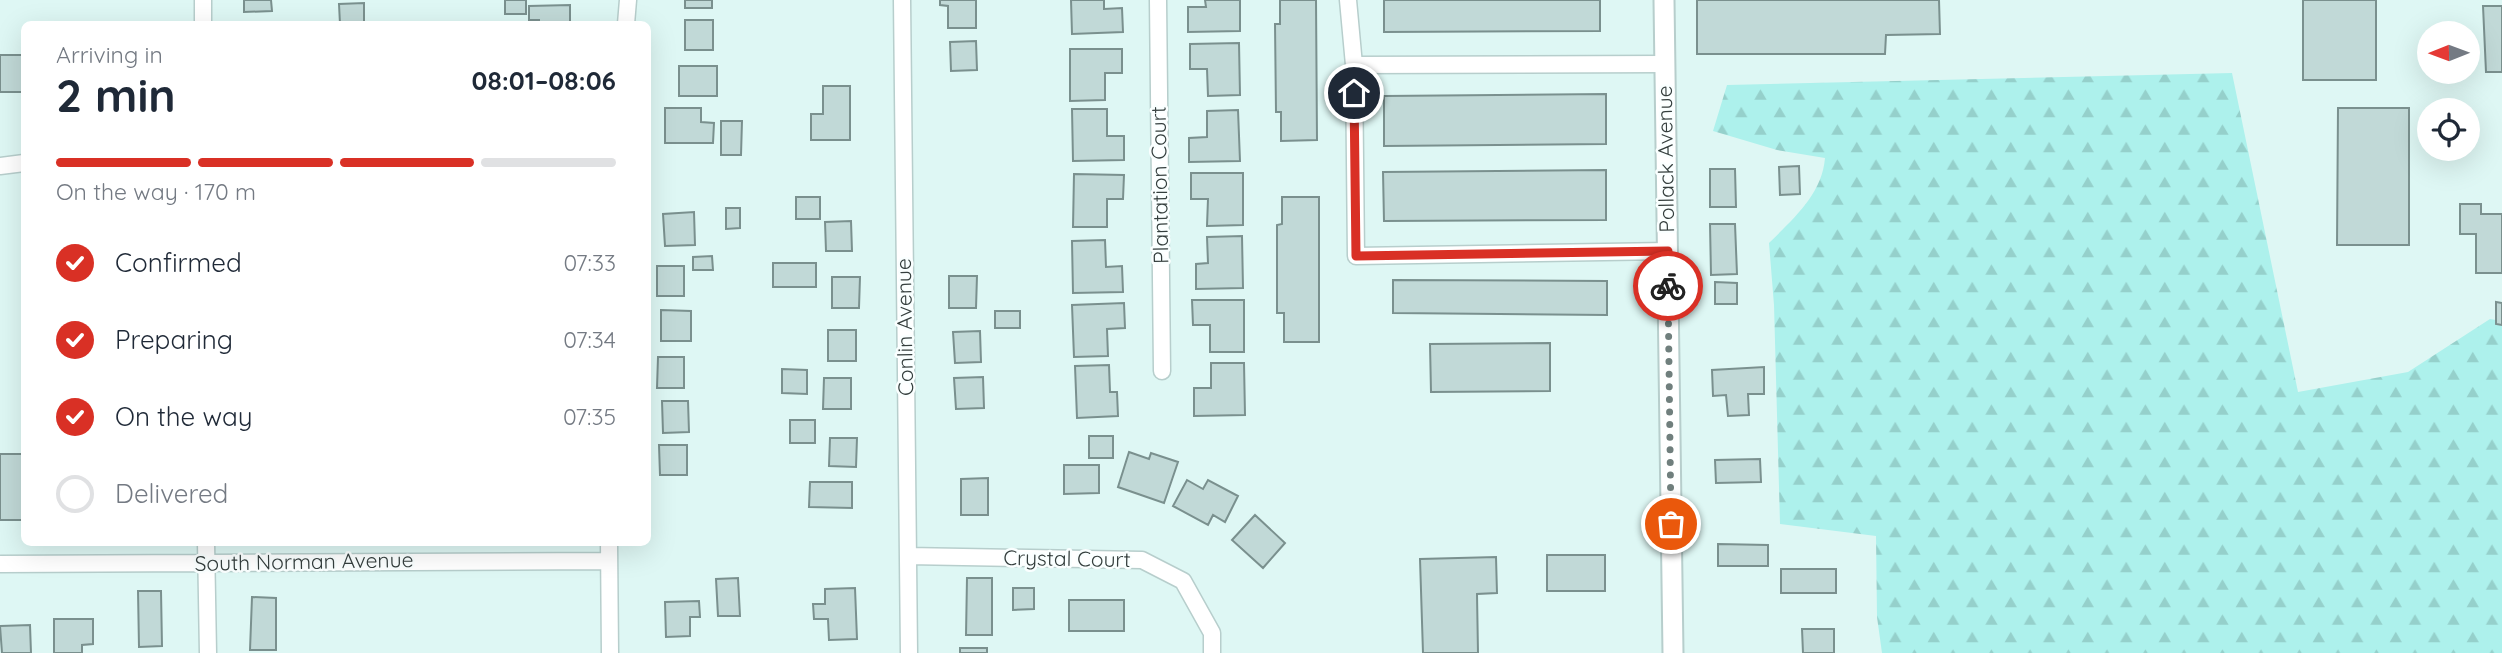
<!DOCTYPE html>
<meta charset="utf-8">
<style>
body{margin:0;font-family:Quicksand,sans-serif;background:#f2f2f3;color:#1f2937;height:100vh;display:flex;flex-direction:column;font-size:26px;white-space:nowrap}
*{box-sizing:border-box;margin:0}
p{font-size:23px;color:#747a83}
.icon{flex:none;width:38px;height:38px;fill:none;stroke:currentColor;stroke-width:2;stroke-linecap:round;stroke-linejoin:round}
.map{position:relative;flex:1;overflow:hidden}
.drawer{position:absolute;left:21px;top:21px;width:630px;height:525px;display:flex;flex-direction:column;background:#fff;border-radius:10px;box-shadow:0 7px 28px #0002}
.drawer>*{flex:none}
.needle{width:46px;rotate:269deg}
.controls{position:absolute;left:2417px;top:21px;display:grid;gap:14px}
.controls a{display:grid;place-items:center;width:63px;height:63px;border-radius:50%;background:#fff;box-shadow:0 7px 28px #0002;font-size:35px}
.pin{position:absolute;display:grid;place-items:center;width:60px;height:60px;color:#fff;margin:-30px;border:4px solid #fff;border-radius:50%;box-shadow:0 2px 7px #0007}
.courier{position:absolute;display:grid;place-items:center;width:70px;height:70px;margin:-35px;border:5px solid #d93025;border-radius:50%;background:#fff;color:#222;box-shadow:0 2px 9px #0007}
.summary em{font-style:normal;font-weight:800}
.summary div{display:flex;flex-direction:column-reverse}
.summary{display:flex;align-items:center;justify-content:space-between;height:119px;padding:0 35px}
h1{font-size:46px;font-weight:800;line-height:52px}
.bar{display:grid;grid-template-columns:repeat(4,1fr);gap:10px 7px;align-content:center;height:84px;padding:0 35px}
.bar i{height:9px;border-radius:5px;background:#e0e1e3}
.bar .on{background:#d93025}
.bar p{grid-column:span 4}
ol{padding:0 35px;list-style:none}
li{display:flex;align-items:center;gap:21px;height:77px}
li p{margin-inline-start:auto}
li .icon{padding:7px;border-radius:50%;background:#d93025;color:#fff;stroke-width:4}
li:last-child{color:#747a83}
li i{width:38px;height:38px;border:4px solid #e0e1e3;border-radius:50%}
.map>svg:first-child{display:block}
.forest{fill:url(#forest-firs)}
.building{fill:#c1d9d7;stroke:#7a908e;stroke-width:2}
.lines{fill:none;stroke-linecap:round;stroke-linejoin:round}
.minor-casing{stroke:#b7cecc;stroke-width:19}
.tertiary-casing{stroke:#b7cecc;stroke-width:23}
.minor{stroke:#fff;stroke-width:16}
.tertiary{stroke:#fff;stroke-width:19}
.done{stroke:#707f7d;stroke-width:7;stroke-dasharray:0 12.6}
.route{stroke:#d93025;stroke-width:9}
.labels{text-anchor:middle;stroke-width:5;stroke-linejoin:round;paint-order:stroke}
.street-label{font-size:21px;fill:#343e3d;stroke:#faffff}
</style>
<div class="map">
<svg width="2502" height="653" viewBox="0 0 2502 653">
<defs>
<pattern id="forest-firs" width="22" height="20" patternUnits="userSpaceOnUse" patternTransform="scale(1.75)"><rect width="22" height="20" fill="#adf1ec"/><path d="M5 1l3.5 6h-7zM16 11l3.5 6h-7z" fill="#95d0cb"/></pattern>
</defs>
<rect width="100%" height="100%" fill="#def7f4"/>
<path class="forest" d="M2232,73L2298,392L2408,372L2490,319L2502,321V653H1882L1877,617L1876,536L1780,524L1774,305L1769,243C1794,218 1822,194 1825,158L1777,150L1713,131L1727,85Z"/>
<path class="building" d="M244,0H271L272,11L244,12Z
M505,0H526V14H505Z
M685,0H712V8H685Z
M940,0H976V28H948V6L940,5Z
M1071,0H1104V9L1122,8L1123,32L1072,34Z
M1205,0H1240V31L1188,32V7H1206Z
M1280,0H1316L1317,140L1281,141V112H1276L1275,24H1280Z
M1384,0H1600V31L1384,32Z
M1697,0H1939L1940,34L1886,35L1885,54H1697Z
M2303,0H2376V80H2303Z
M364,3V24H340L339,4Z
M570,5V24H539V20H529V6Z
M2483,6H2502V72H2486Z
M685,20H713V50H685Z
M976,41L977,70L951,71L950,42Z
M1239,43L1240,95L1208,96L1207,69H1190V44Z
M1070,49H1122V73H1105V100L1070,101Z
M0,55H24V92H0Z
M679,66H717V96H679Z
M823,86H850V140H811V114H823Z
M1606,94V144L1384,146V96Z
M665,108H701V122L714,123L713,143H665Z
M2338,108H2409V245H2337Z
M1072,109H1107V136H1124V160L1073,161Z
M1238,110L1240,161L1189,162V138L1207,137V111Z
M721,121H742L741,155H721Z
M1799,166L1800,194L1780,195L1779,167Z
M1710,169H1735L1736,207H1710Z
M1606,170V220L1384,221L1383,172Z
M1191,173H1243V225L1207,226L1208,199H1191Z
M1074,174L1124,175L1123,199H1107V227H1073Z
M796,197H820V219H796Z
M1282,197H1319V342H1284V313H1277V225L1282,224Z
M2460,204H2481V214H2502V273H2476V234H2460Z
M726,208H740V228L726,229Z
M694,212L695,245L665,246L663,214Z
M851,221L852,251H826L825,222Z
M1710,224H1735L1737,274L1711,275Z
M1242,236L1243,288L1196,289V264L1208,263L1207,237Z
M1105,240L1106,267L1122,266L1123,292L1073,293L1072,241Z
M712,256L713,270H693V257Z
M773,263H816V287H773Z
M657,266H684V296H657Z
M949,276H977L976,308H949Z
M832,277H860L859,308H832Z
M1393,280L1607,281V315L1393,313Z
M1715,282L1737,283V304H1715Z
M1192,300H1244V352H1210V325H1193Z
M2496,302L2502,303V325L2496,324Z
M1124,303L1125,328L1107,329L1108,356L1074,357L1072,305Z
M661,310L691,311V341H661Z
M995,311H1020V328H995Z
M828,330H856V361H828Z
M980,331L981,362L955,363L953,332Z
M1550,343V391L1431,392L1430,344Z
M658,357H684V388H657Z
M1211,363H1244L1245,415L1194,416V388H1211Z
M1109,365L1110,392H1117L1118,416L1077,418L1075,366Z
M1764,367V394H1748L1749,415L1728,416L1726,395L1713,396L1712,370Z
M782,369L807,370V394L782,393Z
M983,377L984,408L956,409L954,378Z
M824,378H851V409H823Z
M662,401H688L689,432L663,433Z
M790,420H815V443H790Z
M1089,436H1113V458H1089Z
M830,438H857L856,467L829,466Z
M659,445H687V475H660Z
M1129,452L1149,459L1151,453L1178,462L1164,503L1118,487Z
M0,454H24V520H0Z
M1760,459L1761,482L1716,483L1715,460Z
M1064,465H1099V493L1064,494Z
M988,478V515H961V479Z
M1187,480L1203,489L1208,480L1238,496L1225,522L1213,515L1208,525L1173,506Z
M810,482H852V508L809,507Z
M1255,515L1285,543L1263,568L1232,540Z
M1718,544L1768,545V566H1718Z
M1547,555H1605V591H1547Z
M1496,557L1497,593L1477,594L1478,653H1423L1420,559Z
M1781,569H1836V593H1781Z
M738,578L740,616H718L716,579Z
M967,578H992V635H966Z
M855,588L857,639L829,640L828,619H814L813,604H825V589Z
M1013,588H1034V609L1013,610Z
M138,591H161L162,646L139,647Z
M252,597L276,598V650H250Z
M1069,600H1124V631H1069Z
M699,601L700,617H690V636L666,637L665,602Z
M54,619H93V644L82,645V653H54Z
M30,625L31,653H2L0,626Z
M1802,629H1834V653H1803Z
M960,648H987V653H960Z"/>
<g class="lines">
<g class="minor-casing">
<path id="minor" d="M203,0V24
M902,0L909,653
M1158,0L1162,371
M1348,0L1354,65L1356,256L1668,251
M626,24L628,0
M1354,65L1665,64
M0,166L24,163
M206,542L208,653
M609,542L610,653
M908,556L1142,560L1183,581L1212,633V653
M0,564L609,561"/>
</g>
<g class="tertiary-casing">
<path id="tertiary" d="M1664,0L1673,653"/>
</g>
<use href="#minor" class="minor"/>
<use href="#tertiary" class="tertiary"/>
</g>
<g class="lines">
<path class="done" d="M1668,286L1671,524"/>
<path class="route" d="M1354,93L1356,256L1668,251V286"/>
</g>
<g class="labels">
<g class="street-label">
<text transform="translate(1666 159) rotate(-91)" y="7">Pollack Avenue</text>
<text transform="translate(1160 185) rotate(-91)" y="7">Plantation Court</text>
<text transform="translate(905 327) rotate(-91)" y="7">Conlin Avenue</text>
<text transform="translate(1067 559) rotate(1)" y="7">Crystal Court</text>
<text transform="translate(304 562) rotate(-1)" y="7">South Norman Avenue</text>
</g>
</g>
</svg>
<div class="controls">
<a><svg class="needle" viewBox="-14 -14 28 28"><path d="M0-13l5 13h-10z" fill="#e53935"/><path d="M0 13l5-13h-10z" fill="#747a83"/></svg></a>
<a><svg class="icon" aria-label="locate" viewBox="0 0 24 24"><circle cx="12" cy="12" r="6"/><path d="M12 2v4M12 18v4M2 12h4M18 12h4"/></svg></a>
</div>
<div class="pin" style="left:1671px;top:524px;background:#ea580c"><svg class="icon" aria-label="bag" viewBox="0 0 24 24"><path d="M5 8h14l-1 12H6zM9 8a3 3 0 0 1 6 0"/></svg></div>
<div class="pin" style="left:1354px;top:93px;background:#1f2937"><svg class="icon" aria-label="home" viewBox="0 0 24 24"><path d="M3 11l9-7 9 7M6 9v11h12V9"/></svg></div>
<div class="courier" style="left:1668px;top:286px"><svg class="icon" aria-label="bike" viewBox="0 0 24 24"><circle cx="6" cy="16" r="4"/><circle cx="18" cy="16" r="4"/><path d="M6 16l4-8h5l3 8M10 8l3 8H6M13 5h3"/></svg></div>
<section class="drawer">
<div class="summary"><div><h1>2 min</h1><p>Arriving in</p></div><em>08:01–08:06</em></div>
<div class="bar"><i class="on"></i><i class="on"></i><i class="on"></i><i></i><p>On the way · 170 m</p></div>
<ol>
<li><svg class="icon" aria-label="check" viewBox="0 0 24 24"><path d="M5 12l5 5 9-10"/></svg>Confirmed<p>07:33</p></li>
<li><svg class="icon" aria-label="check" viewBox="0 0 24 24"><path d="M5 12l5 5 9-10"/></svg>Preparing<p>07:34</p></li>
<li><svg class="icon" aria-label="check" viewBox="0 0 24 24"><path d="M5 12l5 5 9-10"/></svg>On the way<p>07:35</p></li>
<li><i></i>Delivered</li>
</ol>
</section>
</div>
